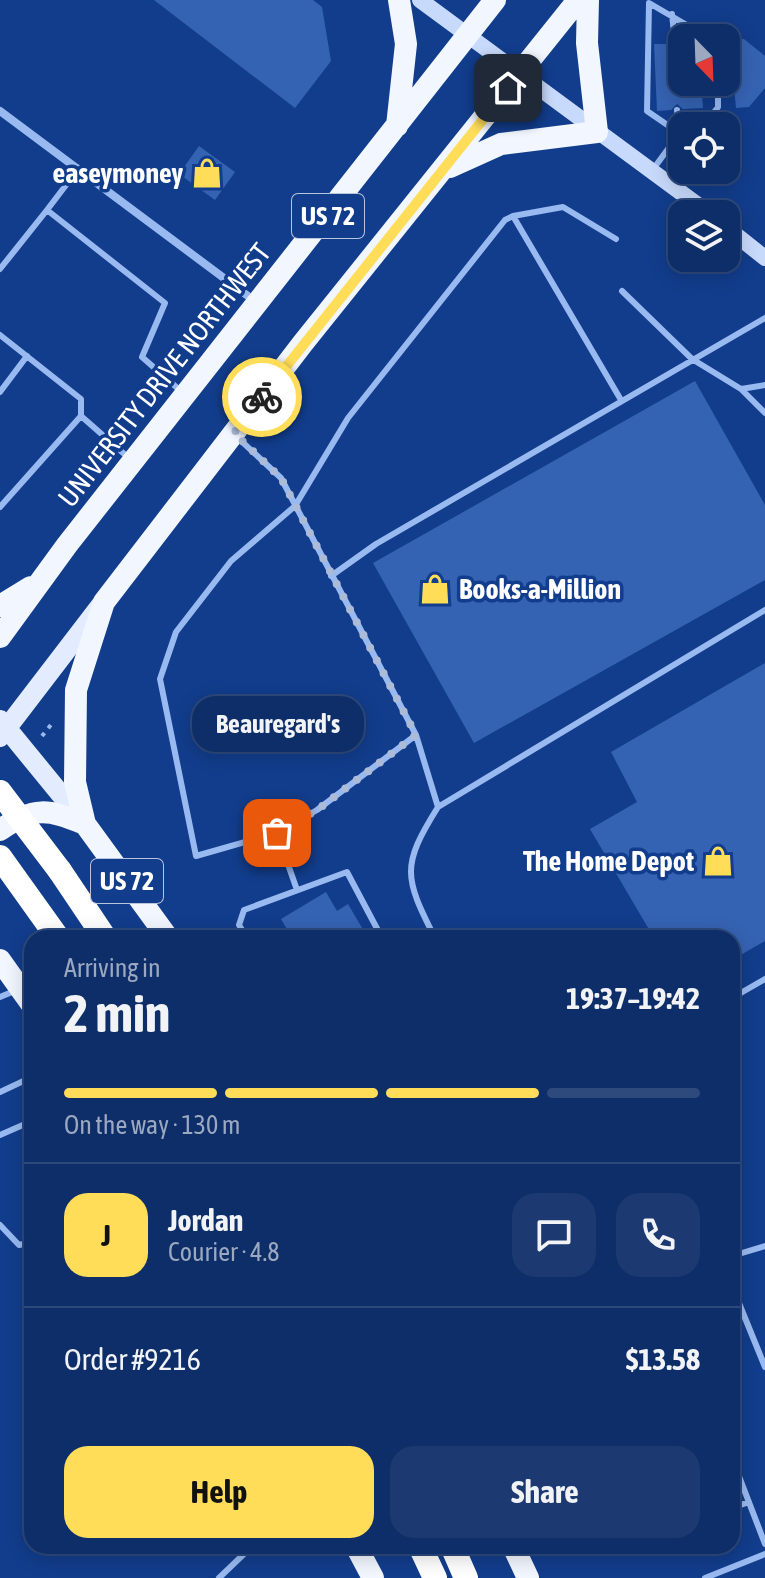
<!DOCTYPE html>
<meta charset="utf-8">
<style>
body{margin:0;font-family:"Asap Condensed",sans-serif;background:#1c3a71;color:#f1f3f6;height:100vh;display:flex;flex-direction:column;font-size:30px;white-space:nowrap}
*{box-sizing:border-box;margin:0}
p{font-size:26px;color:#9ba8c0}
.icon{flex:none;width:44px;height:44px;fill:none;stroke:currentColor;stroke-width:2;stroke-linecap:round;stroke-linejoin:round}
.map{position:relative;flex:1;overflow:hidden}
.details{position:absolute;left:24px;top:930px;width:716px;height:624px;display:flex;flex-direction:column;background:#0e2e69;border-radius:24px;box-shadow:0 4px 20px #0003,0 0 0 2px #2e4a7d}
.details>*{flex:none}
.needle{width:52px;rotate:157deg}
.buttons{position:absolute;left:668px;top:24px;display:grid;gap:16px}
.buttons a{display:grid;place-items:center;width:72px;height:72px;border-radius:16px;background:#0e2e69;box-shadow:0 4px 20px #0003,0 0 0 2px #2e4a7d;font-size:40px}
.pin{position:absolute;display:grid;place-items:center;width:68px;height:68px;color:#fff;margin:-34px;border-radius:16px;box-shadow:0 4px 12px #0006}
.courier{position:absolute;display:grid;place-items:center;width:80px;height:80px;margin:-40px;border:6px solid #ffdd59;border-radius:50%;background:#fff;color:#222;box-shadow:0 2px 10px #0007}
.bubble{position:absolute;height:56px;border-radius:24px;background:#0e2e69;box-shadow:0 4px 20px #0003,0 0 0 2px #2e4a7d;font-size:26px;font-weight:700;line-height:56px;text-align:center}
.overview em{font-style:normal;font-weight:700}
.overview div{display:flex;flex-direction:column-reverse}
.overview{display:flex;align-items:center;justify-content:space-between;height:136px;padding:0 40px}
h1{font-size:52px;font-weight:700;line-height:60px}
.bar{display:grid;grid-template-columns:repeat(4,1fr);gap:12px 8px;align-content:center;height:96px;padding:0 40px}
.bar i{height:10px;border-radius:6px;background:#2e4a7d}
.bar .selected{background:#ffdd59}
.bar p{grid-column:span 4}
.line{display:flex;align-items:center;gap:20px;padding:0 40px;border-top:2px solid #2e4a7d}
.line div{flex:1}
.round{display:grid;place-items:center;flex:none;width:84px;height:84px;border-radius:24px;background:#1c3a71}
.primary-button{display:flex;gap:16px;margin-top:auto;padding:16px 40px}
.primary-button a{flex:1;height:92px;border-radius:24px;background:#ffdd59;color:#111;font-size:32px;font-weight:700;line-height:92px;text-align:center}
.primary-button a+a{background:#1c3a71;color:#f1f3f6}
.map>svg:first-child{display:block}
.building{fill:#3563b3}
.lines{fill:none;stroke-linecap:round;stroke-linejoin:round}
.path{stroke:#99baf1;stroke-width:4;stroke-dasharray:4 6;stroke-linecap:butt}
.service{stroke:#99baf1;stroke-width:6}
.minor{stroke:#99baf1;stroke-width:8}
.secondary{stroke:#c8dafc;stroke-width:16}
.primary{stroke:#e3ecff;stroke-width:20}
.trunk{stroke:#f1f6ff;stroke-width:22}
.motorway{stroke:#fff;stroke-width:24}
.motorway-bridge{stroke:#fff;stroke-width:24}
.done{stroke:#acbbd7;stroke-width:8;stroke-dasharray:0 14.4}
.route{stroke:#ffdd59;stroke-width:10}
.labels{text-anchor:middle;stroke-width:7;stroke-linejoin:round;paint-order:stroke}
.shield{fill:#123d8c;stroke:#b8c5dc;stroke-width:2}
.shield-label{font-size:26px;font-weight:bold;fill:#fff}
.poi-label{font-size:28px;font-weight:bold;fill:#fff;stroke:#123d8c;text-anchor:end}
.street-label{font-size:28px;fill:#fff;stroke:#123d8c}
</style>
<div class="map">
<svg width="765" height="1578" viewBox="0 0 765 1578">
<rect width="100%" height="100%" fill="#123d8c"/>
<path class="building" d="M154,0H313L322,7L331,61L295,108Z
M744,39L765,56V88L749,107L736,108L734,87H726V60L732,59L731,40Z
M682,43V82H701L703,108L683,109L677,104L671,110L657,111L654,44H669L675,49Z
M199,146L235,172L215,200L179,174Z
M695,381L765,505V580L474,743L373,563Z
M765,663V941L732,960V938H696L690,929L675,938H654L590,829L637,802L611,752Z
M326,892L337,911L348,904L368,938H292L281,919Z"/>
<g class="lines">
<path class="path" d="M42,736L54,721"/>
<path class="service" d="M672,14L675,43
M704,126L718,107V88
M682,135L647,111L649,3L709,38
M654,168L679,134L677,110
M47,210L79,168
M513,216L563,207L616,239
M0,269L47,210L165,303L142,357L183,393
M622,291L692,359L741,389L765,385
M0,335L81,399V416L130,459
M741,389L765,413
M0,392L27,356
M238,438L281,478L416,735L438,807
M0,507L81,416
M331,576L376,544L765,318
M416,735L317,810L277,833L196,856L160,679L176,632L231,561L295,506L348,418L505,220L513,216L621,400
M277,833L297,890
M247,938L239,925L244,910L347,872L382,938
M435,938C404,877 401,866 438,807L765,610
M0,997L17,990
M732,998L765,979
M0,1092L32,1077
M0,1135L32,1121
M0,1225L19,1245L32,1242
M732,1256L765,1246
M732,1286L765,1367
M732,1458L765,1544
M732,1508L749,1502
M595,1546L600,1551L625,1546
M219,1578L246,1552L258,1546
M705,1578L765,1554"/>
<path class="minor" d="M0,111L256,302"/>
<path class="secondary" d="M420,0L710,214
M726,227L765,258"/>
<path class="primary" d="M0,720L85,824
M0,737L101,605"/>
<path class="trunk" d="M397,126L406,44L399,0
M450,167L501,144L597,132L587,43L588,0
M0,606L31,587
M0,637L67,545L495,0
M0,830C35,806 47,809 85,824
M168,938L85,824L75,782L76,690L104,602L303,343L578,0
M0,960L32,1005
M356,1546L373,1578
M513,1546L528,1578"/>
<path class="motorway" d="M0,857L58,938
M60,871L105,938
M420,1546L435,1578
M452,1546L466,1578"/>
<path class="motorway-bridge" d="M0,792L60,871"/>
</g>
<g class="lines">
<path class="done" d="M262,397L234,433L281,478L416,735L317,810L277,833"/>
<path class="route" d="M262,397L508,88"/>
</g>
<defs>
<g id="shop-bare" transform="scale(2.4)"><path d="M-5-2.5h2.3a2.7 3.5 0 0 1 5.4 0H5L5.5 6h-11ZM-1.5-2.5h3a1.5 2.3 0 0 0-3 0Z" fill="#ffdd59" stroke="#123d8c" stroke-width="2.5" paint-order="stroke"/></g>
</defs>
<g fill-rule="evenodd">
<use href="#shop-bare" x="207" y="173"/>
<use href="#shop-bare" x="435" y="589"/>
<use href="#shop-bare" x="718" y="861"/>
</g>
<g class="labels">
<g class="shield">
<rect x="292" y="194" width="72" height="44" rx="6"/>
<rect x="91" y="859" width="72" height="44" rx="6"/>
</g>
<g class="shield-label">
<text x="328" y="225">US 72</text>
<text x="127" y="890">US 72</text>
</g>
<g class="poi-label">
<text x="183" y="183">easeymoney</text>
<text x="459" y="599" text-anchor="start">Books-a-Million</text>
<text x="694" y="871">The Home Depot</text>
</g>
<g class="street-label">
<text transform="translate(164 375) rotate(-52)" y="10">UNIVERSITY DRIVE NORTHWEST</text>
</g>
</g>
</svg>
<div class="buttons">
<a><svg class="needle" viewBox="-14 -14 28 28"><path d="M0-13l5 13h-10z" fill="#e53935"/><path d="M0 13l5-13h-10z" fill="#9ba8c0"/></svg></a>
<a><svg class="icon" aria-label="locate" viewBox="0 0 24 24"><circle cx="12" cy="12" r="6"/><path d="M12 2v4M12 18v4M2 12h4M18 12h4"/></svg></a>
<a><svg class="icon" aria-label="layers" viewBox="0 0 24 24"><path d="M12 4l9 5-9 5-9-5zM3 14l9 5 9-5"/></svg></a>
</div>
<div class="pin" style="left:277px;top:833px;background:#ea580c"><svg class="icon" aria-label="bag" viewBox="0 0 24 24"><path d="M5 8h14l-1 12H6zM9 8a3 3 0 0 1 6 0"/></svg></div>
<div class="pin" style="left:508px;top:88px;background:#1f2937"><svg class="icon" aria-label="home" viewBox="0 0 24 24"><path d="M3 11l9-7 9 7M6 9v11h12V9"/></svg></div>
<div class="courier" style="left:262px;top:397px"><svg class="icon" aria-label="bike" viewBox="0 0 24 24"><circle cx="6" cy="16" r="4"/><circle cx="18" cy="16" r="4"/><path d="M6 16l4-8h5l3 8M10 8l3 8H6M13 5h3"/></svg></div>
<div class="bubble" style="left:192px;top:696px;width:172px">Beauregard's</div>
<section class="details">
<div class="overview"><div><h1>2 min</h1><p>Arriving in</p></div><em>19:37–19:42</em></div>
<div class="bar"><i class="selected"></i><i class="selected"></i><i class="selected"></i><i></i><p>On the way · 130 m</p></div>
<div class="line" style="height:144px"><b class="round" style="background:#ffdd59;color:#111">J</b><div><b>Jordan</b><p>Courier · 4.8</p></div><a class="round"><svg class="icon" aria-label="chat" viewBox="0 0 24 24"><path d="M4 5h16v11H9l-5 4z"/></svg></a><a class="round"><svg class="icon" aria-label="phone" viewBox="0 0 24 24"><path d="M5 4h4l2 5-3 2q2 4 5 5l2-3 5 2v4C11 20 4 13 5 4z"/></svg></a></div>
<div class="line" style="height:104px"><div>Order #9216</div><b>$13.58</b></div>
<div class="primary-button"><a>Help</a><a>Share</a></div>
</section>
</div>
